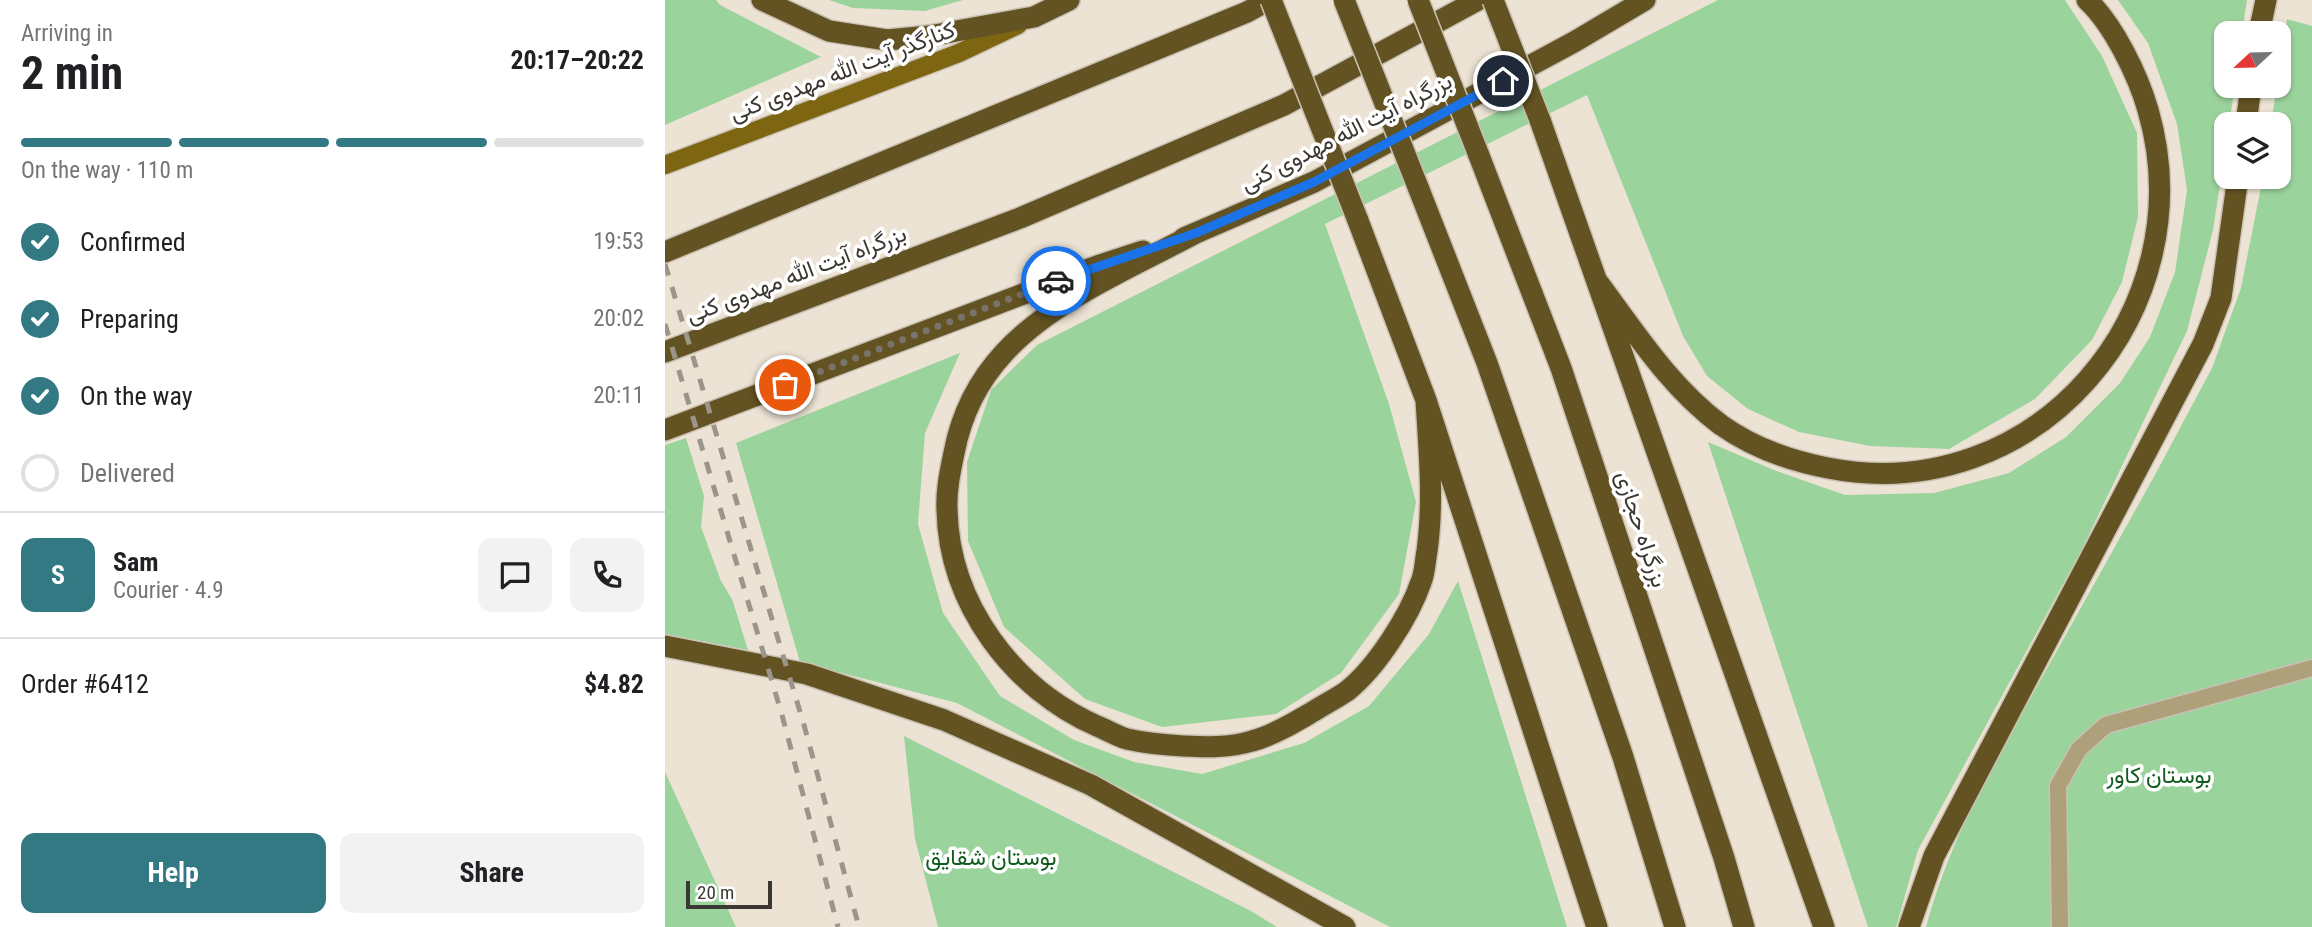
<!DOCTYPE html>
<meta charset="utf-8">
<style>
body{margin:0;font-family:"Roboto Condensed",Vazirmatn,sans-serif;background:#f2f2f2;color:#202124;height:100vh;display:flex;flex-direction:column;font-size:26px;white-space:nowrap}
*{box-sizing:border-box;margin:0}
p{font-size:23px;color:#757577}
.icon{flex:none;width:38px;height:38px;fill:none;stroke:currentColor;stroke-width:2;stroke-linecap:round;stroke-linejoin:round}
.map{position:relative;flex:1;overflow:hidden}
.drawer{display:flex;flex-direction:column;background:#fff;width:665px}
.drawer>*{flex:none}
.needle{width:46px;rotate:248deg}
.buttons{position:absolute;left:1549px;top:21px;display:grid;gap:14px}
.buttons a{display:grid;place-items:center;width:77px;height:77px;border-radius:14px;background:#fff;box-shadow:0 2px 5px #0004;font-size:35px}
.scale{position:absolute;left:21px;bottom:18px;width:86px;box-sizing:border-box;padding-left:7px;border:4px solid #3b3732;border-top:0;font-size:19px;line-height:24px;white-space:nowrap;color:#3b3732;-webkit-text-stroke:5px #fff;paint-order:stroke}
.pin{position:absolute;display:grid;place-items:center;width:60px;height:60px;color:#fff;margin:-30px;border:4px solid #fff;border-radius:50%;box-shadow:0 2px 7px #0007}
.courier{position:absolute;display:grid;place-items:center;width:70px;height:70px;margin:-35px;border:5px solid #1a73e8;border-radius:50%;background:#fff;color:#222;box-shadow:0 2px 9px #0007}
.head em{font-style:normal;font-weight:700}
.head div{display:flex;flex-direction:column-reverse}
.head{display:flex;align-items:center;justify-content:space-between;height:119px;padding:0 21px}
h1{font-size:46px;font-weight:700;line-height:52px}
.bar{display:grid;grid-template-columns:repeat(4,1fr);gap:10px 7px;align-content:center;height:84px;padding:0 21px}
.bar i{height:9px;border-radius:5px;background:#e0e0e0}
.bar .on{background:#327983}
.bar p{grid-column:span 4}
.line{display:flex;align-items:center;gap:18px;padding:0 21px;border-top:2px solid #e0e0e0}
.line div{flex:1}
.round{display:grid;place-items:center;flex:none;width:74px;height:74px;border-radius:14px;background:#f2f2f2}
ol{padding:0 21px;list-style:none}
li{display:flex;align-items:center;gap:21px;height:77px}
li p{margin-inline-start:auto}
li .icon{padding:7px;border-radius:50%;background:#327983;color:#fff;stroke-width:4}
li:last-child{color:#757577}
li i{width:38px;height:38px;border:4px solid #e0e0e0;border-radius:50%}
.primary-button{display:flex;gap:14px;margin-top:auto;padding:14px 21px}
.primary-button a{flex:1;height:80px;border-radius:14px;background:#327983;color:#fff;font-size:28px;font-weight:700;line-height:80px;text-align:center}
.primary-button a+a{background:#f2f2f2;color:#202124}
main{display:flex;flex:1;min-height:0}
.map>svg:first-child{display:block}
.green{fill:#9bd39d}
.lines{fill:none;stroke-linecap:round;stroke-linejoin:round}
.lane-casing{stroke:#c9c1b4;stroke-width:19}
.primary-casing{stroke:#c9c1b4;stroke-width:21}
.highway-casing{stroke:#c9c1b4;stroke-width:24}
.lane{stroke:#ada07b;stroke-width:16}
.primary{stroke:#7e6512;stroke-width:18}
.highway{stroke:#635322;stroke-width:21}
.rail{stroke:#9c958a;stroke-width:5;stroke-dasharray:12 12;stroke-linecap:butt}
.highway-bridge-casing{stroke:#c9c1b4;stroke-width:24;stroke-linecap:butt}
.highway-bridge{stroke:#635322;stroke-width:21}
.done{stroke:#79736b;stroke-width:7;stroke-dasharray:0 12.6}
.route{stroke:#1a73e8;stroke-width:9}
.labels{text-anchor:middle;stroke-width:7;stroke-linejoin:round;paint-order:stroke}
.street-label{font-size:23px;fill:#3b3732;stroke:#fff}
.park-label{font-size:23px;fill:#115b1e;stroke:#fff}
</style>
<main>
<section class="drawer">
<div class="head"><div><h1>2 min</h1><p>Arriving in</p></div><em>20:17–20:22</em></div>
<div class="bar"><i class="on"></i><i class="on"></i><i class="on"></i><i></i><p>On the way · 110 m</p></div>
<ol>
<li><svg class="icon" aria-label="check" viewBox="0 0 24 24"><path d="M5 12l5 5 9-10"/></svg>Confirmed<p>19:53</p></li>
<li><svg class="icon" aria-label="check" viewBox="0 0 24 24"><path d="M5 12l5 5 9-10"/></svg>Preparing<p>20:02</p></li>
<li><svg class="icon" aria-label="check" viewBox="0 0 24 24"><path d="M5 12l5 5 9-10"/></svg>On the way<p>20:11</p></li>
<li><i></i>Delivered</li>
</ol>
<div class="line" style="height:126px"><b class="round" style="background:#327983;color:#fff">S</b><div><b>Sam</b><p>Courier · 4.9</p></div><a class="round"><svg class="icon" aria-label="chat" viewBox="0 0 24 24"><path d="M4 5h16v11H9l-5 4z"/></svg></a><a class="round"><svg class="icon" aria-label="phone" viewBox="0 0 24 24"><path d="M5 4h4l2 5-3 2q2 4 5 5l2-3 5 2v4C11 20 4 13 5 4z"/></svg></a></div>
<div class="line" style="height:91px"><div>Order #6412</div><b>$4.82</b></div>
<div class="primary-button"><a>Help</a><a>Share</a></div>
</section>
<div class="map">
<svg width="1647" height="927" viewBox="0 0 1647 927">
<rect width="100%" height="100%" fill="#ece3d4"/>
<path class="green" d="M0,0H51L55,5L156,57L0,125Z
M164,0H298L260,11L188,8Z
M1053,0H1400L1437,56L1472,133L1473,217L1457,282L1427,340L1370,399L1284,449L1205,446L1134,432L1083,409L1042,376L1018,336L922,95L660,224L724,404L751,502L734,594L676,673L611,714L497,727L420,699L339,627L303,541L302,462L326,390L372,345Z
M1453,0H1582L1577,33H1561V86H1570L1564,124H1561V145L1548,230L1522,331L1416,551L1253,850L1231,927H1203L1043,442L1109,470L1180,495L1269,493L1344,473L1401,437L1455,383L1485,337L1510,272L1522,190L1512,124L1483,43Z
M1622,19L1647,26V927H1261C1274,878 1294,833 1316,787L1491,473L1547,368L1576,288L1598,177H1614V124H1606Z
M295,353L260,433L253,524L278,613L335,696L409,740L469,762L537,774L639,743L704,706L764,634L793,581L902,927H725L292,703L135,662L71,443Z
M21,438L39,496L36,527L56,581L67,599L83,650L0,634V445Z
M239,736L586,911L612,927H273L250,839Z
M0,772L71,927H0Z"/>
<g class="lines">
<g class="lane-casing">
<path id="lane" d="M1395,927L1393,786L1414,749L1441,725L1647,668"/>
</g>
<g class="primary-casing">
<path id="primary" d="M0,165L294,53L353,25"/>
</g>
<g class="highway-casing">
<path id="highway" d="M97,0L164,31L222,40L264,36L369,17L404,0
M1594,33L1601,0
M875,120L1159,927
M1581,124L1586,86
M813,153L896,368L1059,858L1079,927
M753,187L822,363L958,757L1010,927
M692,218L761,400L932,927
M531,233C469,266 386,301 339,353C313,381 296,416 289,453C285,472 281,491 282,510C284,604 348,689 432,726C442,730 452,736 462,739C479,743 500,745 518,746C541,747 564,748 587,741C609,735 630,722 649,711C660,704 672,698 682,691C711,668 744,617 756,582C760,573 760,561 762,551C769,500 764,451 761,400
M519,238L649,182L909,42L980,0
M0,252L582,12L604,0
M932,281C970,332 1004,386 1056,425C1087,447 1126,461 1163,468C1371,509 1541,310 1483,110C1473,75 1448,24 1422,0
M0,352L355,218L619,105L813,0
M0,430L432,266L478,251
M0,646L142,674L279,720L426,785L680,927
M1244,927L1269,856L1538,344L1556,298L1573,177"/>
</g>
<use href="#lane" class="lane"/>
<use href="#primary" class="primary"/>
<use href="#highway" class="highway"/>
<path class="rail" d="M0,264L139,725L194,927
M0,324L117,715L173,927"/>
<g class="highway-bridge-casing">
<path id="highway-bridge" d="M606,0L692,218
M679,0L753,187
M753,0L813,153
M828,0L875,120"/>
</g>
<use href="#highway-bridge" class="highway-bridge"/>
</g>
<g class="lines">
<path class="done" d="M120,385L391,281"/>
<path class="route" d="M391,281L531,233L649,182L838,81"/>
</g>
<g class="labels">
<g class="street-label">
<text transform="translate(177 71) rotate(-21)" y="8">کنارگذر آیت الله مهدوی کنی</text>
<text transform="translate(681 132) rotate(-27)" y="8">بزرگراه آیت الله مهدوی کنی</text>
<text transform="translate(131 274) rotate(-21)" y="8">بزرگراه آیت الله مهدوی کنی</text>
<text transform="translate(977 529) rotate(72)" y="8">بزرگراه حجازی</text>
</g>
<g class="park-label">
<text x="1494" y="783">بوستان کاور</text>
<text x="326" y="865">بوستان شقایق</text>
</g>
</g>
</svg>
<div class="buttons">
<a><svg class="needle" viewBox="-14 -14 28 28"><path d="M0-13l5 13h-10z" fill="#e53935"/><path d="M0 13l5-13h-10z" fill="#757577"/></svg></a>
<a><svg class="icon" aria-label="layers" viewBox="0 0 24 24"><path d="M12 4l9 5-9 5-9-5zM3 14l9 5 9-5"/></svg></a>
</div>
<div class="scale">20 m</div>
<div class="pin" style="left:120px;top:385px;background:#ea580c"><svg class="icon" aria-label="bag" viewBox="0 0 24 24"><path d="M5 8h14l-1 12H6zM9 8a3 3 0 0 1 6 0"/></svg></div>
<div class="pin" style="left:838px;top:81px;background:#1f2937"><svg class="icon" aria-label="home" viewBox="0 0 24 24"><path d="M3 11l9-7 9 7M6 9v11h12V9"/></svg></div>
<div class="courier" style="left:391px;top:281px"><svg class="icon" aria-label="car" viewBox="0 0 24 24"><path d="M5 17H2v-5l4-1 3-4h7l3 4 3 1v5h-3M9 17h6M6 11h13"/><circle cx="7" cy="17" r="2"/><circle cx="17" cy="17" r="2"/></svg></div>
</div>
</main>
